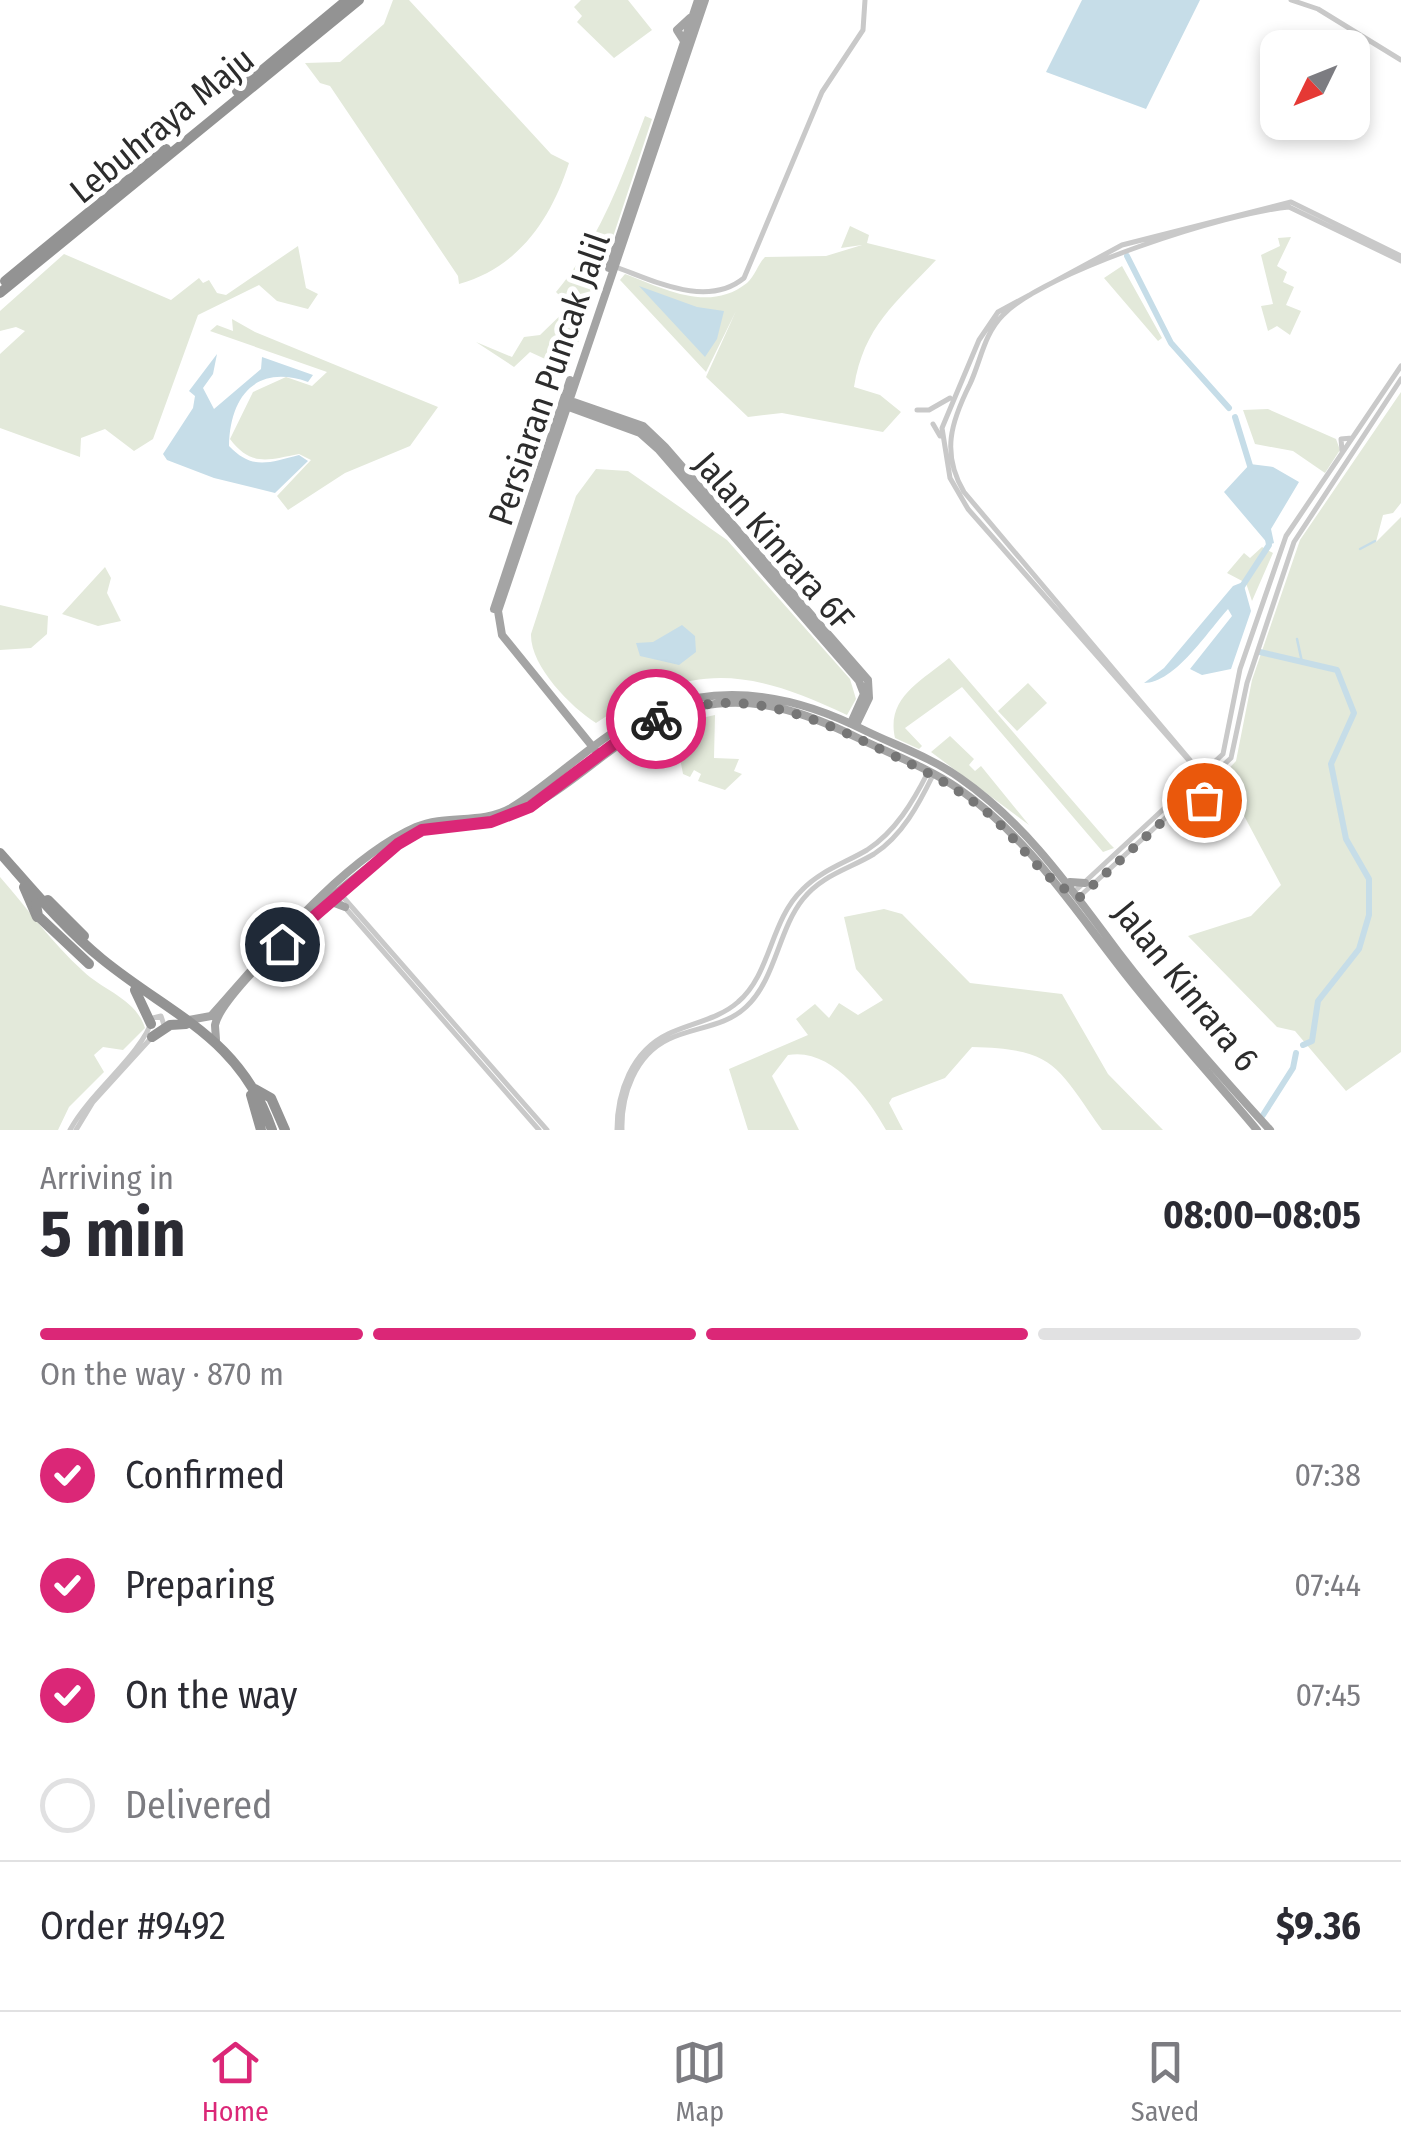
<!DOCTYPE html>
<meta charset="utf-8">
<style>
body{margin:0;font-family:"Fira Sans Condensed",sans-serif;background:#f2f2f3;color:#2b2b33;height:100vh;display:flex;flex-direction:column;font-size:38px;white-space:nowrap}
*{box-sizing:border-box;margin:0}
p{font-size:32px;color:#7c7c81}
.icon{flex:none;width:55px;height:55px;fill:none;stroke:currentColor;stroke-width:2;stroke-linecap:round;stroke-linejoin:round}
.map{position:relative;height:1130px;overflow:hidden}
.drawer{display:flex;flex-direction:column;background:#fff;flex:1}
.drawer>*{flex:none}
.needle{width:65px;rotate:227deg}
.fabs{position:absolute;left:1260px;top:30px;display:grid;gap:20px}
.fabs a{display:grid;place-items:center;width:110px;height:110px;border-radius:20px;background:#fff;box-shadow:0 5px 15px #0003;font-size:50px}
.pin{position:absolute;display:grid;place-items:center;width:85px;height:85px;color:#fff;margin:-42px;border:5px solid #fff;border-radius:50%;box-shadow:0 2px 10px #0007}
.courier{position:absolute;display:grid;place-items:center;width:100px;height:100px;margin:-50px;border:8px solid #db2777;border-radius:50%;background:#fff;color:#222;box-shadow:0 2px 12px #0007}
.overview em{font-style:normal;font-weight:700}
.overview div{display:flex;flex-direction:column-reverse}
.overview{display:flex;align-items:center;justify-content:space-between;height:170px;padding:0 40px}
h1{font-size:65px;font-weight:700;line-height:75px}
.bar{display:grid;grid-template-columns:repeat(4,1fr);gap:15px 10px;align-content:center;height:120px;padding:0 40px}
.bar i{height:12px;border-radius:8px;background:#e1e1e2}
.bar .active{background:#db2777}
.bar p{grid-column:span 4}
.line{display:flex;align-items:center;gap:25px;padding:0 40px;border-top:2px solid #e1e1e2}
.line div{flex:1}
ol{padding:0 40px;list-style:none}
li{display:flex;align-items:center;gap:30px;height:110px}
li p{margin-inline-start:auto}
li .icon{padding:10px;border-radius:50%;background:#db2777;color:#fff;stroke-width:4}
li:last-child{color:#7c7c81}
li i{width:55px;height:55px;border:5px solid #e1e1e2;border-radius:50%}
.menu{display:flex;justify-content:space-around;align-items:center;height:140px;border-top:2px solid #e1e1e2;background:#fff;font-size:28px;color:#7c7c81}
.menu a{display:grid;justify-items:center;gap:5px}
.menu .active{color:#db2777}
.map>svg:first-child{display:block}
.green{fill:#e3e9da}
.water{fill:#c6dde8}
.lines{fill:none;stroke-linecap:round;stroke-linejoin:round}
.stream{stroke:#c6dde8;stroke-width:2.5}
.river{stroke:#c6dde8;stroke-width:6}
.minor{stroke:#c9c9c9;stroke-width:5}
.major{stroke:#a4a4a4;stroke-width:8}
.highway{stroke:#939393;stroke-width:10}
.highway-bridge{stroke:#939393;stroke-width:10}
.done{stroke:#767676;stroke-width:10;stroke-dasharray:0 18}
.route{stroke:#db2777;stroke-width:12}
.labels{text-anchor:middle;stroke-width:10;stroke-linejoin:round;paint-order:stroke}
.street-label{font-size:35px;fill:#2c2c2c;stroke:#fff}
</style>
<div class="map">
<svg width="1401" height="1130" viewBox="0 0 1401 1130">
<rect width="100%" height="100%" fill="#fff"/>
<path class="green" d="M393,0H409L551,154L569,163C551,219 519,267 459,284L458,276L330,86L320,83L305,63L340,62L384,24Z
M581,0H628L652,30L614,58L577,22L582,16L574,7Z
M645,116L652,119L569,370L530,352L514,367L476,342L512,357L524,337L540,335L570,306L556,292C600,239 621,180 645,116Z
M850,226L869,235L867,243L936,260C895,304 864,326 854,387L880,395L901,412L883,432L782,413L748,417L706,377L736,311L706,372L620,280L625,274C665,289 709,313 747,283C755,276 758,264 765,257L826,256L862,245L841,248Z
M1291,237L1277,266L1287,272L1283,282L1294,287L1286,305L1301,311L1290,335L1277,326L1268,331L1261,306L1273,304L1261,255L1280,246L1278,238Z
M298,246L306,288L318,294L308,309L277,301L259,285L198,315L153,439L134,451L105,429L81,438L80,457L0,428V354L25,331L16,327L0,331V311L64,254L171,300L199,278L203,283L209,280L217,293L226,295Z
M1122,266L1162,338L1158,341L1104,278Z
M232,319L255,332L438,407L410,446L345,473L288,510L277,496L311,460L299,454C268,460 251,467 230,439L253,392L286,377L312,386L327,372L210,331L217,325L233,331Z
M1401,392V503L1393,513L1383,515L1376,542L1401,517V1052L1346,1091L1295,1031L1277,1027L1188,936L1251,916L1281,885L1233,795L1219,779L1236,761L1252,680L1300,540Z
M1268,409L1336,439L1340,450L1325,473L1293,451L1255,444L1243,410Z
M596,469L628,471L727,540L850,679L856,699L847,715C747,668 692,661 596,723C571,707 530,666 531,634L576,496Z
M1262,547L1273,553L1252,601L1246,583L1227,573L1244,553L1250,558Z
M105,567L111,578L107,593L121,621L98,626L62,614Z
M0,605L48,616L47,634L31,648L0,650Z
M949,658L1110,844L1114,848L1103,852L962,687L905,728L922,746L919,749L895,738C886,698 920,682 949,658Z
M1028,683L1047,703L1017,731L998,711Z
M715,715L714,758L739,759L734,771L742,774L725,790L698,781L701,774L694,770L690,777L683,774L680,758L686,754L670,725Z
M950,736L974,759L969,765L975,771L981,766L1029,825L931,752Z
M0,877C28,909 51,942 83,971C104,991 136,999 145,1028L123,1050L103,1047L94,1055L104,1072L69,1107L58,1130H0Z
M884,909L902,914L970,983L1062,994L1108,1074L1163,1130H1102C1056,1065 1055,1049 972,1047L945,1078L892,1098L889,1103L903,1130H886C868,1097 831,1047 788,1055L772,1076L799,1130H748L729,1069L808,1035L796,1019L815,1004L829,1018L839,1003L858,1015L883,1000L856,969L844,917Z"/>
<path class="water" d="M1082,0H1200L1146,109L1046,72Z
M639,286L697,307L724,311L717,339L705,357Z
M217,354L213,374L203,388L214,409L261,369L262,357L313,375L308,382C257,364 230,395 229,446C252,470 268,463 299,455L308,461L275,493L214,478L167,460L163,454L193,408L195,396L189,391Z
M1250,464L1273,467L1299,482L1271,529L1274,543L1269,545L1224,492Z
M1243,582L1251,611L1231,669L1202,675L1190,669L1232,616L1228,609C1208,631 1175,683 1144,683L1164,668L1233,586Z
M682,625L695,636L696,652L679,665L640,656L636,643L653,642Z"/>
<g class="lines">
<path class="stream" d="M1360,549L1375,541
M1297,639L1302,662"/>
<path class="river" d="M1127,256L1171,343L1229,408
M1235,417L1251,469
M1241,588L1269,545L1268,539
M1260,652L1337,670L1354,713L1331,764L1346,839L1369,879V915L1359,949L1318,1001L1312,1041L1303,1045
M1263,1115L1293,1068L1296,1053"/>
<path class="minor" d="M1291,0L1318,9L1401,60
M613,266C653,280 706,309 744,278L822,92L863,30L865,0
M917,410H929L950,398
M933,424L940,436
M1342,451L1341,439L1352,438
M1206,779L964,492C941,453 951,422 970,384C981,360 984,334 1003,315C1043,272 1229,212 1289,207L1401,261
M1207,781L968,509L950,478L942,428L979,340L998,312L1122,245L1291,202L1401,256
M1190,799L1207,800
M337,890L547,1130
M1075,891L1223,754L1240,669L1286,536L1401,366
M334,895L539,1130
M1079,897L1231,758L1247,683L1294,542L1401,379
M70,1130C91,1091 141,1056 153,1018L161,1016L164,1025
M76,1130L93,1102L153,1036
M617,1130C617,1092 632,1051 668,1034C691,1023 719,1019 738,1002C771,974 770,921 802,890C820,871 845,863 867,850C895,832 913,802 928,772
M622,1130C621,1095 635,1055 669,1039C694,1027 725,1027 746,1007C776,979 778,930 803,899C822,875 849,869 874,854C902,836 919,804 933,775"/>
<path class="major" d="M684,41L677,30L690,18
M609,268L698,0
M568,400L643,426L665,447L868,680L869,698L856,725
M566,406L640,433L658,449L859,681L864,694L851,723
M494,609L570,380
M596,751L502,635L498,611L705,0
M489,822C568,805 614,725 698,707C755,694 807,713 858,738C891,754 928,768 959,789C1024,834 1068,900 1116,962C1160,1020 1210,1074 1257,1130
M1070,882L1085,883
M329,901L345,907
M189,1020L211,1016C265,956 341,860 416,827C447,814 481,825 511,808C562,777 605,727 662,707C732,682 801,698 866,731C897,746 932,758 960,778C1029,826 1073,892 1122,957C1168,1017 1219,1074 1270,1130
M216,1040C216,1038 215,1027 215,1025C223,985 390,839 430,828"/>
<path class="highway" d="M237,91L347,0
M5,281L166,149
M0,293L359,0
M0,853C32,889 64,928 102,959C172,1016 240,1037 272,1130
M24,887L37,917
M135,990L151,1024
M152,1037L170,1025L186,1024
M255,1089L271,1098L285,1130
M251,1095L261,1130"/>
<path class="highway-bridge" d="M84,936L48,900L36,904L38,916L89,964"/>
</g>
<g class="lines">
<path class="done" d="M656,719C735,682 813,716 884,751C922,769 957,787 989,814C1019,840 1043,882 1080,897L1187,799L1204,800"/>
<path class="route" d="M282,944L398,844L422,830L491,822L530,807L614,744L656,719"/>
</g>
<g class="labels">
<g class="street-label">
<text transform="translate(162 125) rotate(-39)" y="12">Lebuhraya Maju</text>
<text transform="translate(549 379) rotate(-71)" y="12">Persiaran Puncak Jalil</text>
<text transform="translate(774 541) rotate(49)" y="12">Jalan Kinrara 6F</text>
<text transform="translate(1186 986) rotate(51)" y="12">Jalan Kinrara 6</text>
</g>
</g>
</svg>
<div class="fabs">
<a><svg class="needle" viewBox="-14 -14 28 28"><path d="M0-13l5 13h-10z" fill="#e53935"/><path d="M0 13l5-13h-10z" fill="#7c7c81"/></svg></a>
</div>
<div class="pin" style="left:1204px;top:800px;background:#ea580c"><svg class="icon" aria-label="bag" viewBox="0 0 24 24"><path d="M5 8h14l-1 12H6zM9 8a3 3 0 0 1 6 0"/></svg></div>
<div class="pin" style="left:282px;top:944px;background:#1f2937"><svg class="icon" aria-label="home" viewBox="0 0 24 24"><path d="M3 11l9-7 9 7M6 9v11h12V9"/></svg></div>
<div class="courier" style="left:656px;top:719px"><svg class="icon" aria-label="bike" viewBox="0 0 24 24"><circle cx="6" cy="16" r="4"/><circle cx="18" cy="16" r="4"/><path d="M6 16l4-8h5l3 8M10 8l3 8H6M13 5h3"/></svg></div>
</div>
<section class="drawer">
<div class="overview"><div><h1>5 min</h1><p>Arriving in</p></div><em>08:00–08:05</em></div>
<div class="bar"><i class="active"></i><i class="active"></i><i class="active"></i><i></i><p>On the way · 870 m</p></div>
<ol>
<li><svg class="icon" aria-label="check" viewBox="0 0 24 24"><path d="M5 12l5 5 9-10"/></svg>Confirmed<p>07:38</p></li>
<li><svg class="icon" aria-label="check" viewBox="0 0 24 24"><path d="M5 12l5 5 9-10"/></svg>Preparing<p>07:44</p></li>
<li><svg class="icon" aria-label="check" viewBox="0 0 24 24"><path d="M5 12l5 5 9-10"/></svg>On the way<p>07:45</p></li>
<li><i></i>Delivered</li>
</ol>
<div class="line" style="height:130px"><div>Order #9492</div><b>$9.36</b></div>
</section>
<nav class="menu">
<a class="active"><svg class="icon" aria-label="home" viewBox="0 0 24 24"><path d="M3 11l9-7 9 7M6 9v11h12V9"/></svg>Home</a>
<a><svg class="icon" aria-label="map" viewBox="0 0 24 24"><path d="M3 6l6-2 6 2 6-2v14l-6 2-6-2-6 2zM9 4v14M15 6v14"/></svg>Map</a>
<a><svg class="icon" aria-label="saved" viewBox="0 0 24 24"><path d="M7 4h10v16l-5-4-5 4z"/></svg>Saved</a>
</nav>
